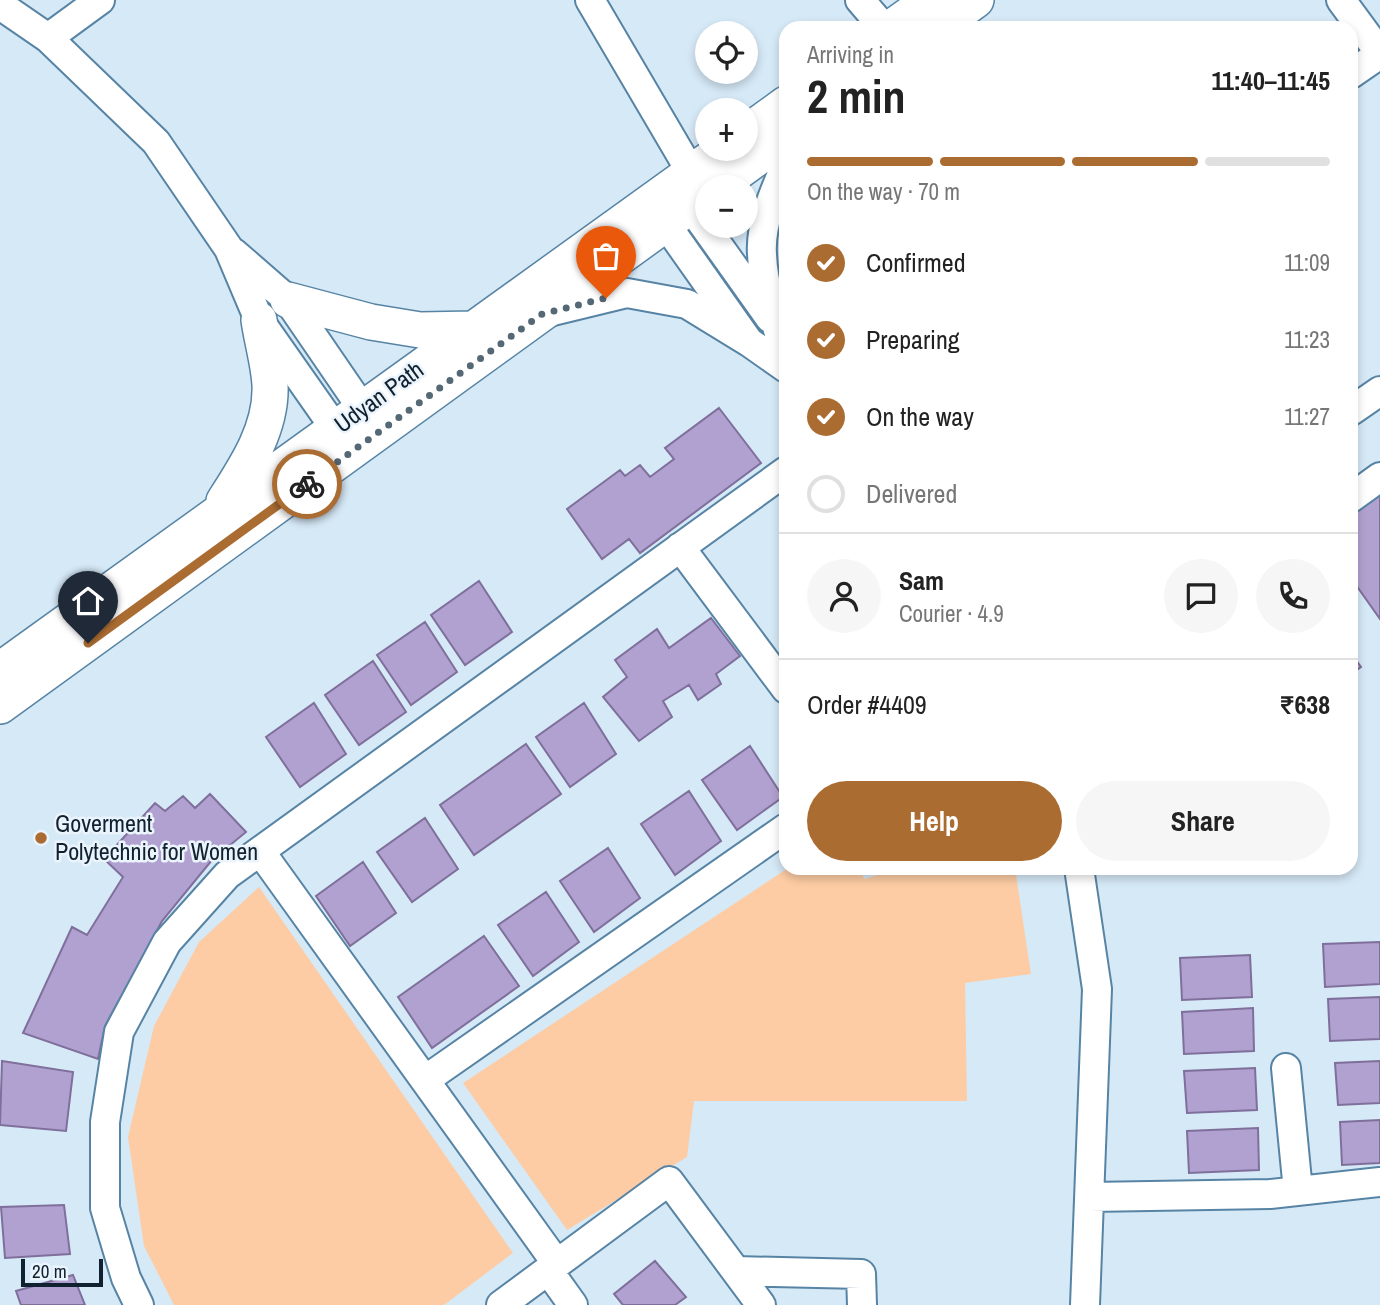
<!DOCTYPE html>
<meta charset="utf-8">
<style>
body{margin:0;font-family:"Archivo Narrow",sans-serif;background:#f6f6f6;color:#222;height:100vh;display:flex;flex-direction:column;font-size:26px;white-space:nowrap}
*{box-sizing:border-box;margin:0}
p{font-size:23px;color:#767676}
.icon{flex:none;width:38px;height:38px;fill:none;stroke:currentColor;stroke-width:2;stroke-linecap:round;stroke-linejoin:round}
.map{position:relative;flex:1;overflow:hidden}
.side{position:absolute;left:779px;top:21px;width:579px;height:854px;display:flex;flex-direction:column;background:#fff;border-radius:21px;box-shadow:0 4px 10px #0003}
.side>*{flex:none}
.fabs{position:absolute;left:695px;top:21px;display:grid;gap:14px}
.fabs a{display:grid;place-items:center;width:63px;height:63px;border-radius:50%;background:#fff;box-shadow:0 4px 10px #0003;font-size:35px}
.scale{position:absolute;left:21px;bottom:18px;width:82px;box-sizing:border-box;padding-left:7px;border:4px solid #10222f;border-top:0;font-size:19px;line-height:24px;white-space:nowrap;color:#10222f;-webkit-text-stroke:5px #ebf4fc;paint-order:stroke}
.pin{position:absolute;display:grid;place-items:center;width:60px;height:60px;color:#fff;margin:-72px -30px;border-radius:50% 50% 50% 0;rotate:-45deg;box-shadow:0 0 7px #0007}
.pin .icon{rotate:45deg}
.courier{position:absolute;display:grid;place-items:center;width:70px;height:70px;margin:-35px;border:5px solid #ab6c32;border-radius:50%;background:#fff;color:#222;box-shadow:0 2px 9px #0007}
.headline em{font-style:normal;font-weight:800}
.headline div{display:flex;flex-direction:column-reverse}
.headline{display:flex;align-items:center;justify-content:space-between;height:119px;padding:0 28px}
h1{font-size:46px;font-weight:800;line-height:52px}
.bar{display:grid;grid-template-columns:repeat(4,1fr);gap:10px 7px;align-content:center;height:84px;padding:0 28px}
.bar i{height:9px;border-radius:5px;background:#e0e0e0}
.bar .current{background:#ab6c32}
.bar p{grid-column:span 4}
.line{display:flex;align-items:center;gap:18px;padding:0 28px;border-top:2px solid #e0e0e0}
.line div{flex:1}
.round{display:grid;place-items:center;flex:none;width:74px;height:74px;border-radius:37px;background:#f6f6f6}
ol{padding:0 28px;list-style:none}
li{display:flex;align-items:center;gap:21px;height:77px}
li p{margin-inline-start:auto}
li .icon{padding:7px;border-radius:50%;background:#ab6c32;color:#fff;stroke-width:4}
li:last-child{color:#767676}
li i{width:38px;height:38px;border:4px solid #e0e0e0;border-radius:50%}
.button{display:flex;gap:14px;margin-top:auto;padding:14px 28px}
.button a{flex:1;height:80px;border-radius:42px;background:#ab6c32;color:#fff;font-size:28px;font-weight:800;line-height:80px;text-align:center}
.button a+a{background:#f6f6f6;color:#222}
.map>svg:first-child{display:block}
.green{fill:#fdcca4}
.building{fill:#b1a1d0;stroke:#7f6f9b;stroke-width:2}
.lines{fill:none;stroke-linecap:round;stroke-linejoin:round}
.minor-casing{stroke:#5784a4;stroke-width:32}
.major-casing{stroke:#5784a4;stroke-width:38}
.minor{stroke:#fff;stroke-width:28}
.major{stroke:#fff;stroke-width:35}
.done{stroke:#556875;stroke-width:7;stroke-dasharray:0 12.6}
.route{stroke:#ab6c32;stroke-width:9}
.poi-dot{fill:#ab6c32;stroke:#ebf4fc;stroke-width:2.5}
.labels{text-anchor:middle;stroke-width:5;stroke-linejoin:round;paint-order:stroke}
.street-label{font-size:24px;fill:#10222f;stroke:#ebf4fc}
.poi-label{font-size:24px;fill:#10222f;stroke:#ebf4fc;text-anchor:start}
</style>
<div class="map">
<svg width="1380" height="1305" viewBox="0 0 1380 1305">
<rect width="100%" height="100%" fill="#d6e9f7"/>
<path class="green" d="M788,868H860L864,879L901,868H1015L1031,974L965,983L967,1101H694L687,1157L567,1230L463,1083Z
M259,887L513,1253L444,1305H174L144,1246L128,1137L154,1026L199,942Z"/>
<path class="building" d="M719,408L761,463L640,553L629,539L602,559L567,509L620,470L625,476L640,465L650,477L674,459L665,448Z
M1380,490V619L1351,578V543L1355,540L1351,534V510Z
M479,581L512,632L465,665L431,615Z
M711,618L740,656L716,674L721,684L698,700L689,685L663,701L672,717L639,741L603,697L627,677L615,660L657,629L669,648Z
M425,622L457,672L411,705L377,655Z
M1351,653L1361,667L1351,674Z
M373,661L406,712L359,745L325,695Z
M314,703L346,754L300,787L266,737Z
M584,703L616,754L570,787L536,737Z
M526,744L561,794L474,855L440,805Z
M750,746L783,797L737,830L702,780Z
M689,791L721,841L675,875L641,824Z
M210,794L246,832L212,860L162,921L105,1026L98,1059L23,1033L72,927L87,935L123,877L104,859L155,803L165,811L183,796L195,808Z
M425,818L458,869L412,902L377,852Z
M608,848L640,898L594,932L560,881Z
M363,862L396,913L350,946L316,896Z
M546,892L579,942L533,976L498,925Z
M484,936L519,986L432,1048L398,997Z
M1380,942V984L1325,987L1323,944Z
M1250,955L1252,997L1182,1000L1180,958Z
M1380,997V1039L1330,1041L1328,999Z
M1253,1008L1254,1051L1184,1054L1182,1012Z
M2,1061L73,1072L66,1131L0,1125Z
M1380,1061V1103L1338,1105L1335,1063Z
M1255,1068L1257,1110L1187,1113L1184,1071Z
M1380,1120V1163L1342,1165L1340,1122Z
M1258,1128L1259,1170L1189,1173L1187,1131Z
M64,1205L70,1254L5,1258L1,1207Z
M655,1261L686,1297L675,1305H623L614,1294Z
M73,1275L85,1305H21L16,1291Z"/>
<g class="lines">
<g class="minor-casing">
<path id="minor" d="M590,0L691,172
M860,0L884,28
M1341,0L1380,53
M0,5L48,38L156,142L229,249L259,320L346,444
M48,38L100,0
M1351,74L1380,54
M786,165C774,192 760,224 762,254C763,287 776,324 786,355
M678,189L770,318
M653,206L749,342L786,368
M234,253L288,300L375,427
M549,312L627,293L687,304L749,342
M1351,411L1380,391
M1351,498L1380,477
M680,547L786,689
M260,851L557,1264
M1079,868L1097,989L1085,1305
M1286,1068L1298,1191
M425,1080L786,828
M1090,1197L1270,1194L1380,1182
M548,1270L573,1305
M736,1271L861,1274L862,1305
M139,1305L126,1278L105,1208V1122L119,1032L167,942L227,875L786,471
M501,1305L669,1181L761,1305"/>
</g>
<g class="major-casing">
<path id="major" d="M891,28L930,0
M937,28L976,0
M746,133L786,104
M717,187L786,137
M288,300L371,322L420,330L474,329
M224,501C246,467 272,428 270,385C269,364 262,341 259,320
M0,670L724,149
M0,706L707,194"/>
</g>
<use href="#minor" class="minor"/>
<use href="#major" class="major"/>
</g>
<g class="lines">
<path class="done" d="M307,484L542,314L606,298"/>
<path class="route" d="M88,643L307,484"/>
</g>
<circle class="poi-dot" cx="41" cy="838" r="7"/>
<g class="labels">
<g class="street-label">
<text transform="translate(379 397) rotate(-36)" y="8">Udyan Path</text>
</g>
<g class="poi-label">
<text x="55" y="832">Goverment<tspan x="55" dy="28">Polytechnic for Women</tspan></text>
</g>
</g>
</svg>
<div class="fabs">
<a><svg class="icon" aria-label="locate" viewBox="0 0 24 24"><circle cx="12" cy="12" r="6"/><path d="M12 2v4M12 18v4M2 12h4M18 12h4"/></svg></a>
<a>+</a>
<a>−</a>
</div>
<div class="scale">20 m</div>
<div class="pin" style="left:606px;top:298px;background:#ea580c"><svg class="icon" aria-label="bag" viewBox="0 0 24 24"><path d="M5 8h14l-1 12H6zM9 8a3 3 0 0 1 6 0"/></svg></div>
<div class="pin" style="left:88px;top:643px;background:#1f2937"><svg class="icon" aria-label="home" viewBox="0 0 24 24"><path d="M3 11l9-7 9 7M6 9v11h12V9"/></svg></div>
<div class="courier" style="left:307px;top:484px"><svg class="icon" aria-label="bike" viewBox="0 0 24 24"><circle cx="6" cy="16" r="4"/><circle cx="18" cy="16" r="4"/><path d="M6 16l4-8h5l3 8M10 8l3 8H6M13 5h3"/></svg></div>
<section class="side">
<div class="headline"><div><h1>2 min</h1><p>Arriving in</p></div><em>11:40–11:45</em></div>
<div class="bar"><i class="current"></i><i class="current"></i><i class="current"></i><i></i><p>On the way · 70 m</p></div>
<ol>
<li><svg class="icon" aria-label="check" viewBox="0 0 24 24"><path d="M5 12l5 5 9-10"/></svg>Confirmed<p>11:09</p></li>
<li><svg class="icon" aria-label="check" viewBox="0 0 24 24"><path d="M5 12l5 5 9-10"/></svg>Preparing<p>11:23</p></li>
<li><svg class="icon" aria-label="check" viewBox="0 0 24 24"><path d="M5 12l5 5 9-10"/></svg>On the way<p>11:27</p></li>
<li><i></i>Delivered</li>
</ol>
<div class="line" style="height:126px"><a class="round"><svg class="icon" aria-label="person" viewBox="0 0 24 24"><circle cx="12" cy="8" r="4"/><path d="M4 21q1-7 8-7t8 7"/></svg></a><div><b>Sam</b><p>Courier · 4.9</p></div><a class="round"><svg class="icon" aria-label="chat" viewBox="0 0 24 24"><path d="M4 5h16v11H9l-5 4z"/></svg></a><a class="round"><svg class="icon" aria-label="phone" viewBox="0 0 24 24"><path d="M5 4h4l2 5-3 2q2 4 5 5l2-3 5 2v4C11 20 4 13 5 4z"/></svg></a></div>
<div class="line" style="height:91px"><div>Order #4409</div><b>₹638</b></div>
<div class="button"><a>Help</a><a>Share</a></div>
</section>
</div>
